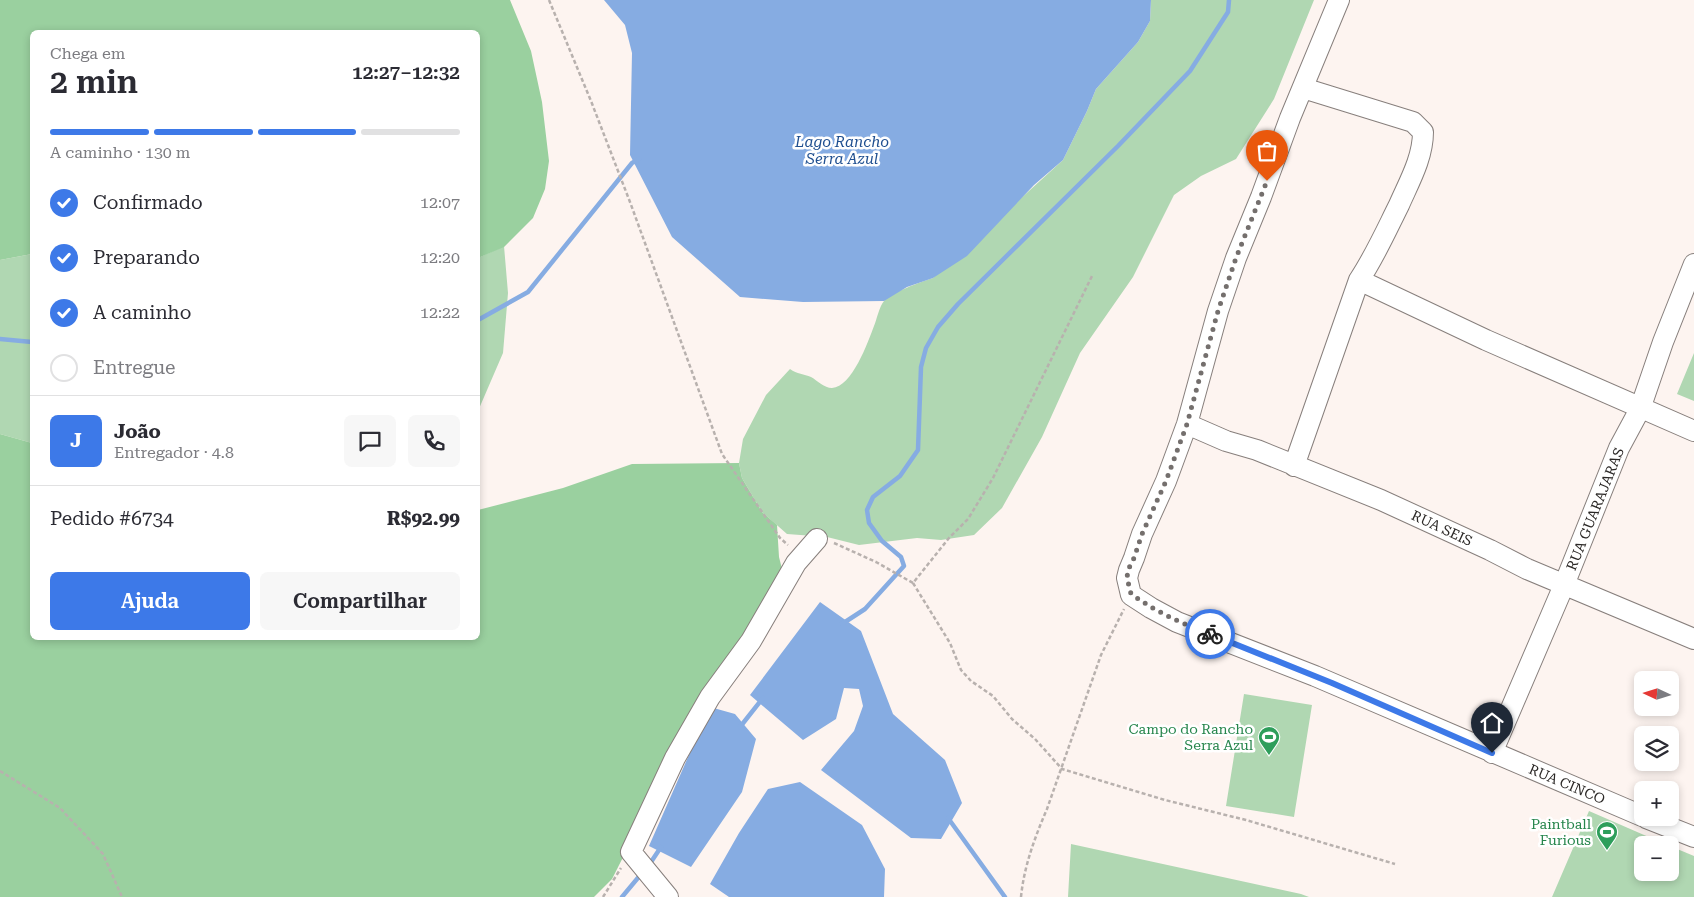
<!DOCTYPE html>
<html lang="pt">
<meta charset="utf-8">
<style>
body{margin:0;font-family:"Roboto Serif",serif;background:#f7f7f7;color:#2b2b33;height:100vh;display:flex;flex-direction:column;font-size:19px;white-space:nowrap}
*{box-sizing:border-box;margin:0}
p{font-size:16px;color:#7c7c81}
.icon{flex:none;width:28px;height:28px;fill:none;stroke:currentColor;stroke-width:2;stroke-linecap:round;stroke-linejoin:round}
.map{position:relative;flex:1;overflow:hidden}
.panel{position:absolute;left:30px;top:30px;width:450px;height:610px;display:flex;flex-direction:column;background:#fff;border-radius:8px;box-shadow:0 2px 8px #0003}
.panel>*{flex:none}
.needle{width:32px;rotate:274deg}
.tools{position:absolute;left:1634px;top:671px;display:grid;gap:10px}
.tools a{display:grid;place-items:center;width:45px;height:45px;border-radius:8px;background:#fff;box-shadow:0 2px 8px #0003;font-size:25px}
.pin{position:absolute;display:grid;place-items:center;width:42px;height:42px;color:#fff;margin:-51px -21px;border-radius:50% 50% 50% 0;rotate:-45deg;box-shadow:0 0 5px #0007}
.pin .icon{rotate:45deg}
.courier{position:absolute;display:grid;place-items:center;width:50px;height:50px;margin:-25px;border:4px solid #3d79e8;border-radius:50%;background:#fff;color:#222;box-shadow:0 1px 6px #0007}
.overview em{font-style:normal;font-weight:600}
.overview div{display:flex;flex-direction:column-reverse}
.overview{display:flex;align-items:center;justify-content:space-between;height:85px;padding:0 20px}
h1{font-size:32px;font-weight:600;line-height:38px}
.bar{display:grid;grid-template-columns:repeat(4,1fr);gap:8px 5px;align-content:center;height:60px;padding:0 20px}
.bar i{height:6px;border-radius:4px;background:#e1e1e2}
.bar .current{background:#3d79e8}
.bar p{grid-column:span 4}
.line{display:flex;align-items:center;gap:12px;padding:0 20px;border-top:1px solid #e1e1e2}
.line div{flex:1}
.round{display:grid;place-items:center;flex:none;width:52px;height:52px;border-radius:8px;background:#f7f7f7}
ol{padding:0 20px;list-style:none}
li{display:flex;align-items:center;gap:15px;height:55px}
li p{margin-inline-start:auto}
li .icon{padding:5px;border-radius:50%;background:#3d79e8;color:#fff;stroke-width:4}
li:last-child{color:#7c7c81}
li i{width:28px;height:28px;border:2px solid #e1e1e2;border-radius:50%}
.cta{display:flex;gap:10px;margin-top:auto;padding:10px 20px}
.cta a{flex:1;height:58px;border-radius:8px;background:#3d79e8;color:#fff;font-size:20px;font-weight:600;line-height:58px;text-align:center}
.cta a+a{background:#f7f7f7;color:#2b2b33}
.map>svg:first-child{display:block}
.green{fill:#b0d7b2}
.forest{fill:#9ad09f}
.water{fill:#86ace2}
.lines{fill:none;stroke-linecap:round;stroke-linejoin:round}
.stream{stroke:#86ace2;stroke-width:4.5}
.minor-casing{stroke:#877f7c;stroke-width:22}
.path{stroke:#b8b1ae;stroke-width:2.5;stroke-dasharray:4 2.5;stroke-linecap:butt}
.minor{stroke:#fff;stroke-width:20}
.done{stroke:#746f6d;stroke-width:5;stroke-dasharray:0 9}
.route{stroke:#3d79e8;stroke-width:6}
.labels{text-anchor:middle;stroke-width:5;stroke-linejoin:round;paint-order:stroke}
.street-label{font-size:14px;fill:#2b2826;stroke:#fff}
.leisure-label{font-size:14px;fill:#27864d;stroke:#fff;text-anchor:end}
.water-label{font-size:15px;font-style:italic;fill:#1f4f90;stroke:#fff}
</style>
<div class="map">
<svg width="1694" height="897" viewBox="0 0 1694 897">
<rect width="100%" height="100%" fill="#fdf4f0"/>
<path class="green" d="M1151,0H1314L1274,99L1236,159L1201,176L1174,195L1133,277L1080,353L1042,437L1002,508L974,535L941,540L917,538L859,545L827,537L787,534L762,512L742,478L739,463L743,439L766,395L790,369C797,374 804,374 811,377C818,381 824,388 832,388C852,387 868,342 874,326C877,319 879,307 884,301C892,292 921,282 933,278L1063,160L1087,111L1096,89L1138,42L1150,21Z
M504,246L508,293L503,353L478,411V258Z
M32,254V443L0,434V260Z
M1694,353V401L1677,394Z
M1244,694L1312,705L1294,817L1226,806Z
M1589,811L1667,845H1642V872H1670V846L1694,856V897H1552Z
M1071,844L1301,894L1309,897H1068Z"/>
<path class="forest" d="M0,0H510L531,51L542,102L549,161L545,189L533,218L504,247L478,258V32H32V254L0,260Z
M0,434L32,443V638H478V510L563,488L632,464L739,463L742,478L762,512L777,525L779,557L785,581L650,804L612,879L594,897H0Z"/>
<path class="water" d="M604,0H1151L1150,21L1138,42L1096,89L1087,111L1063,160L1034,185L967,256L933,278L907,287L884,301L803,302L740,297L672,237L630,155L632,53L625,25Z
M820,602L861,631L893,714L945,760L962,803L941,839L911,838L821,770L854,731L863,706L859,689L844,688L836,719L803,740L750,695Z
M710,707L735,714L756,739L742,792L691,867L649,846Z
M800,782L862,825L885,869L884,897H729L710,884L739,833L768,789Z"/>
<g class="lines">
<path class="stream" d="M478,320L528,292L632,163L639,159
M0,339L32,342
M842,624L865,609L904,566L901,557L882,541L869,523L867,510L873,497L900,476L918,450L921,367L926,348L938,327L958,304L1118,146L1190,71L1228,12L1229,0
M740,727L763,698
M948,818L1005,897
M649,865L661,847
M622,897L642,873"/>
<g class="minor-casing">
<path id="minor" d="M1339,0L1290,118L1261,197L1236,258L1218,311L1187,424L1166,481L1142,534L1134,558L1129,570L1127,578L1131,595L1151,608L1177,622L1315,676L1642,816
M1359,280L1486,340L1694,431
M1187,424L1226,441L1257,450L1381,500L1490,550L1527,569L1694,639
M1294,466L1359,280C1375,256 1386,231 1399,205C1409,182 1423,158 1423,132L1413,122L1303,88
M1492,753L1564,585L1619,448L1640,409L1663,342L1694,264
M1646,818L1694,837
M668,897L631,852L675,758L710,697L751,641L796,563L817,539"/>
</g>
<path class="path" d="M549,0L591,101L630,202L722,454L780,538L788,545
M834,543L876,562L913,583L949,538L968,519L993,478L1092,276
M913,583L950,643L961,670L971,681L993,696L1012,719L1035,739L1062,769L1165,800L1246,820L1395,864
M0,771L60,808L103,854L122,897
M603,897L621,868
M1021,897C1024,866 1035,837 1047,809L1101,655L1124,609"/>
<use href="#minor" class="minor"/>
</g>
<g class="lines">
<path class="done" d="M1210,634C1180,623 1157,612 1131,594L1127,578L1128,570L1134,558L1142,534L1166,481L1187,424L1218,311L1236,258L1267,181"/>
<path class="route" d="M1210,634L1332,683L1492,753"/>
</g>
<defs>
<g id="stadium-pin" transform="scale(1.125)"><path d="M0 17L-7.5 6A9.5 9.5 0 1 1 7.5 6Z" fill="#2e9e5b" stroke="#fff"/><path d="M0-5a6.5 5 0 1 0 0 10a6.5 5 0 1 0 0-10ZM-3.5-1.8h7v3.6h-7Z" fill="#fff"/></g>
</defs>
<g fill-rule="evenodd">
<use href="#stadium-pin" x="1269" y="737"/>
<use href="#stadium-pin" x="1607" y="832"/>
</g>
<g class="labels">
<g class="street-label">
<text transform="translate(1595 509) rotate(-68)" y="5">RUA GUARAJARAS</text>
<text transform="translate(1442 528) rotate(25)" y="5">RUA SEIS</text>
<text transform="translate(1567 784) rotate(23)" y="5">RUA CINCO</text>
</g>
<g class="leisure-label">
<text x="1253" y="734">Campo do Rancho<tspan x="1253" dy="16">Serra Azul</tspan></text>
<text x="1591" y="829">Paintball<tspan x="1591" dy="16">Furious</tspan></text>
</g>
<g class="water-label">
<text x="842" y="147">Lago Rancho<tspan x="842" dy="17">Serra Azul</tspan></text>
</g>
</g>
</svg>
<div class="tools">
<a><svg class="needle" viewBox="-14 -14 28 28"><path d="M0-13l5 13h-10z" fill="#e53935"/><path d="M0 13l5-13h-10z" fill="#7c7c81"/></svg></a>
<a><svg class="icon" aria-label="layers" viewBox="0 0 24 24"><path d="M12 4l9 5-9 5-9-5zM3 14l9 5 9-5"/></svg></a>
<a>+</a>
<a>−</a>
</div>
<div class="pin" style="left:1267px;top:181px;background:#ea580c"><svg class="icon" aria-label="bag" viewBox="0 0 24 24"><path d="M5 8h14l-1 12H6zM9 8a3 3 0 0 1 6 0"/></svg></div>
<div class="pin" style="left:1492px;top:753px;background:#1f2937"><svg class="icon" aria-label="home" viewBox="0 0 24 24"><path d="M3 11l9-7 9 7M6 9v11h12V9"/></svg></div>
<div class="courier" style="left:1210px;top:634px"><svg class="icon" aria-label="bike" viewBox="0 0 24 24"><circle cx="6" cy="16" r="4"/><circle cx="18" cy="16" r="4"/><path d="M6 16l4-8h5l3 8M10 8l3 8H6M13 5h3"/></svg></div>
<section class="panel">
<div class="overview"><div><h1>2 min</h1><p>Chega em</p></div><em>12:27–12:32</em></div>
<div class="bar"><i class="current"></i><i class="current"></i><i class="current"></i><i></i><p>A caminho · 130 m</p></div>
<ol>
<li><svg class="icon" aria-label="check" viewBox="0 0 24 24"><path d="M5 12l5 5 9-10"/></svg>Confirmado<p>12:07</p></li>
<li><svg class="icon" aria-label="check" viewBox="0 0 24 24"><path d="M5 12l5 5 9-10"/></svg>Preparando<p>12:20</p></li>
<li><svg class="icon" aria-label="check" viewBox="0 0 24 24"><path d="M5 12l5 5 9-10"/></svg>A caminho<p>12:22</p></li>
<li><i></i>Entregue</li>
</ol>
<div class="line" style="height:90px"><b class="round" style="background:#3d79e8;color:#fff">J</b><div><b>João</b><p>Entregador · 4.8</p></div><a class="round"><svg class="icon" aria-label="chat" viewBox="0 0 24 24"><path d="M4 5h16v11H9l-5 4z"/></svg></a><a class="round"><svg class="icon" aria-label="phone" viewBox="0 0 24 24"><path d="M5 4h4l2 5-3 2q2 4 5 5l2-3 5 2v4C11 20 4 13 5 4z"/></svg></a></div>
<div class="line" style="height:65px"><div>Pedido #6734</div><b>R$92.99</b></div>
<div class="cta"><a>Ajuda</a><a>Compartilhar</a></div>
</section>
</div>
